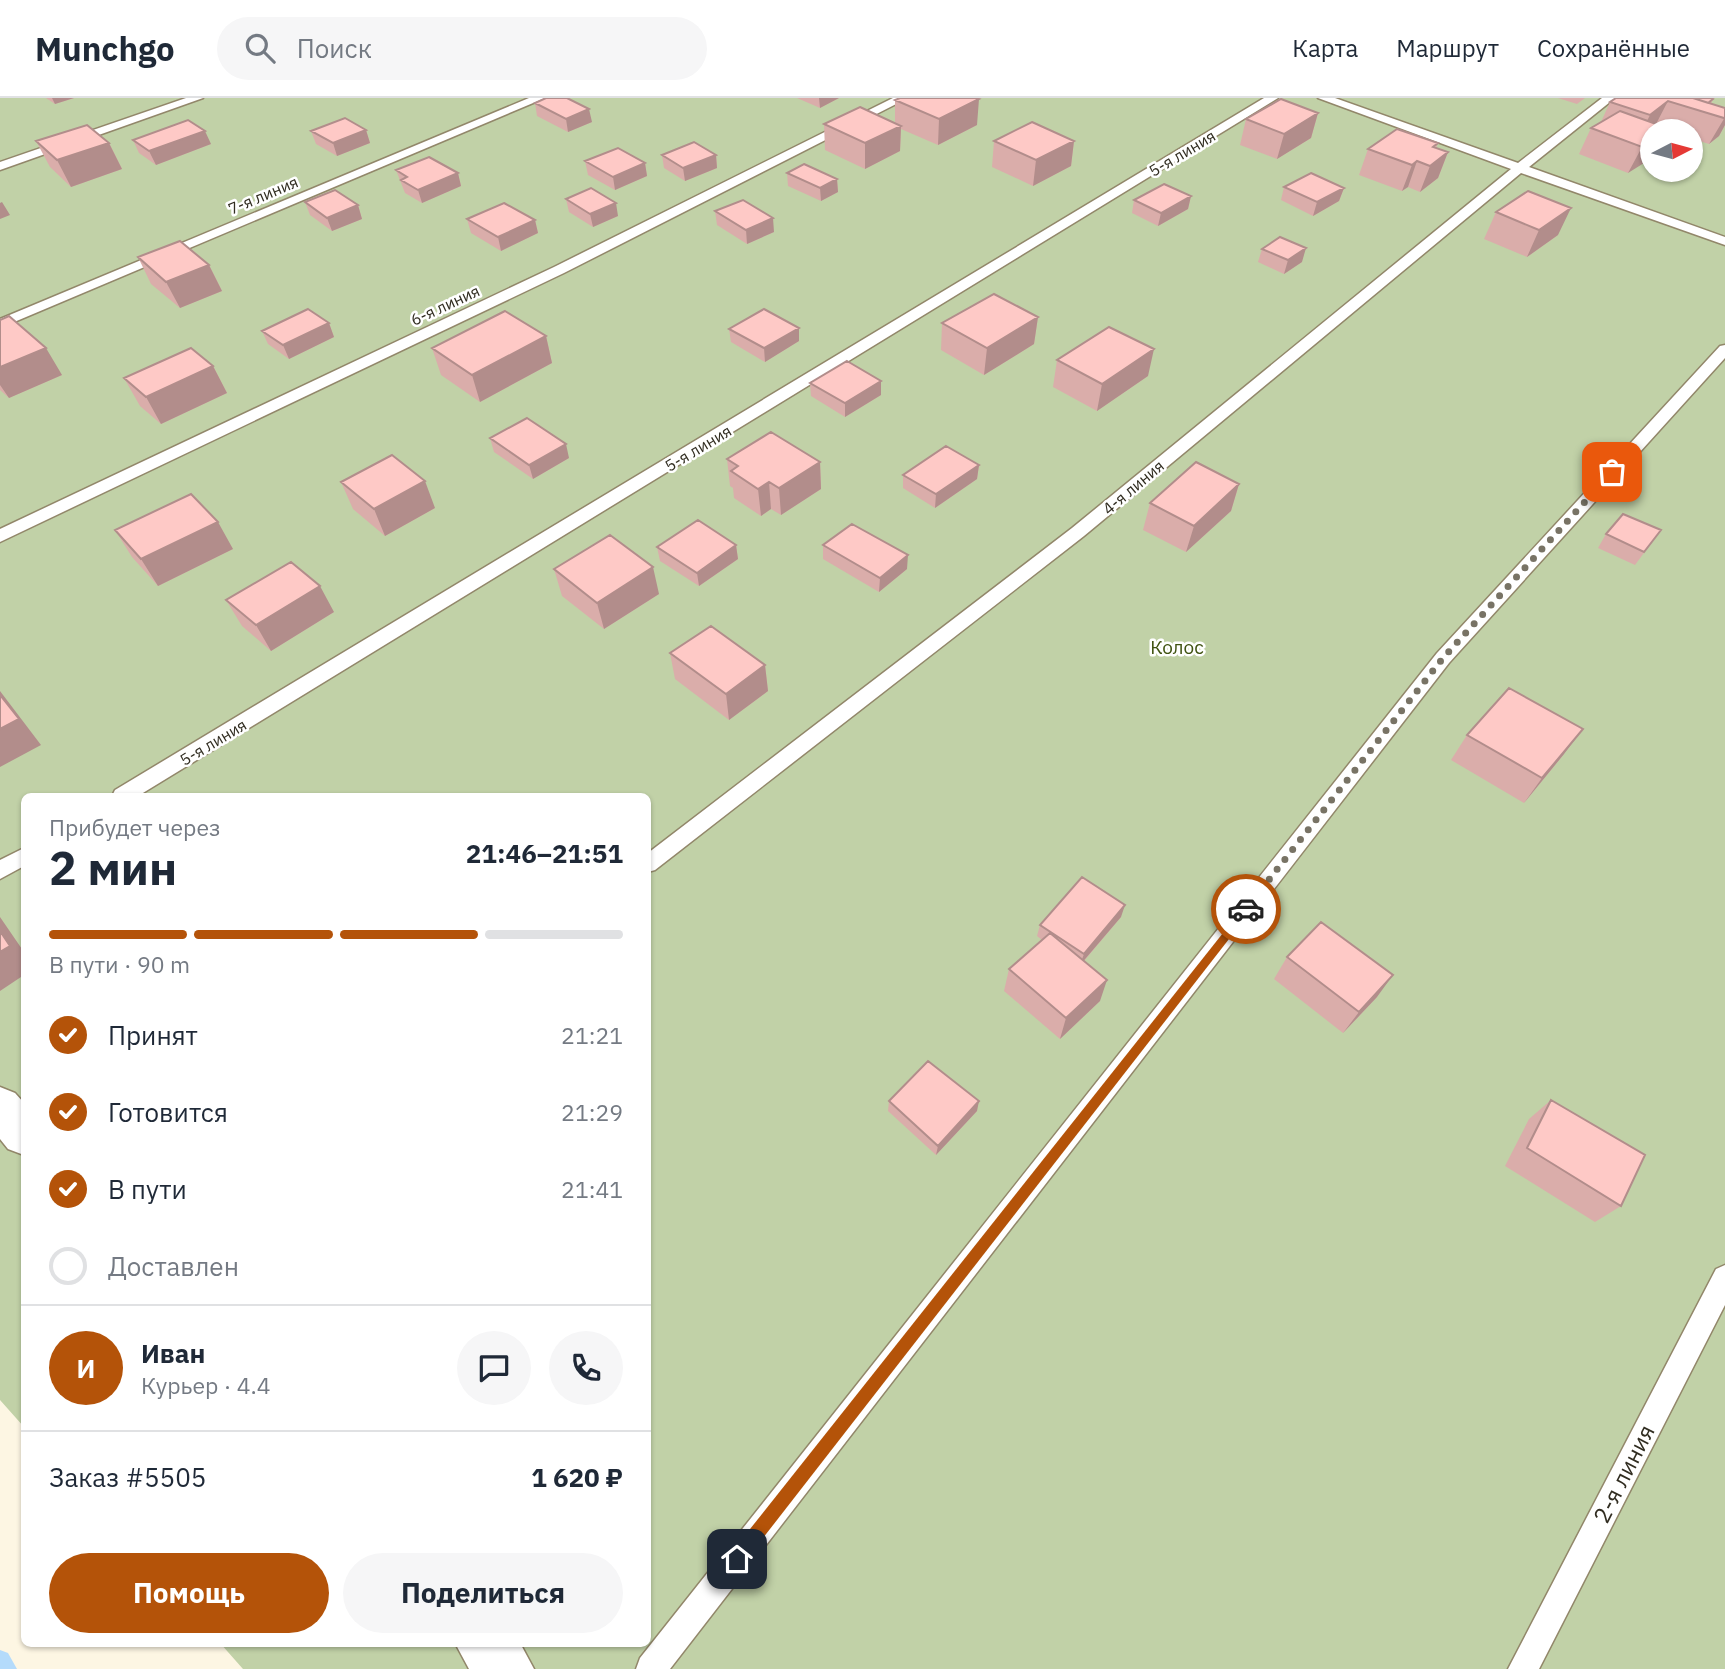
<!DOCTYPE html>
<html lang="ru">
<meta charset="utf-8">
<style>
body{margin:0;font-family:"IBM Plex Sans",sans-serif;background:#f6f6f7;color:#1f2937;height:100vh;display:flex;flex-direction:column;font-size:26px;white-space:nowrap}
*{box-sizing:border-box;margin:0}
p{font-size:23px;color:#747a83}
.icon{flex:none;width:38px;height:38px;fill:none;stroke:currentColor;stroke-width:2;stroke-linecap:round;stroke-linejoin:round}
.map{position:relative;flex:1;overflow:hidden}
.side{position:absolute;left:21px;top:695px;width:630px;height:854px;display:flex;flex-direction:column;background:#fff;border-radius:10px;box-shadow:0 2px 5px #0004}
.side>*{flex:none}
.needle{width:46px;rotate:84deg}
.fabs{position:absolute;left:1640px;top:21px;display:grid;gap:14px}
.fabs a{display:grid;place-items:center;width:63px;height:63px;border-radius:50%;background:#fff;box-shadow:0 2px 5px #0004;font-size:35px}
.pin{position:absolute;display:grid;place-items:center;width:60px;height:60px;color:#fff;margin:-30px;border-radius:14px;box-shadow:0 4px 10px #0006}
.courier{position:absolute;display:grid;place-items:center;width:70px;height:70px;margin:-35px;border:5px solid #b45309;border-radius:50%;background:#fff;color:#222;box-shadow:0 2px 9px #0007}
.headline em{font-style:normal;font-weight:700}
.headline div{display:flex;flex-direction:column-reverse}
.headline{display:flex;align-items:center;justify-content:space-between;height:119px;padding:0 28px}
h1{font-size:46px;font-weight:700;line-height:52px}
.bar{display:grid;grid-template-columns:repeat(4,1fr);gap:10px 7px;align-content:center;height:84px;padding:0 28px}
.bar i{height:9px;border-radius:5px;background:#e0e1e3}
.bar .selected{background:#b45309}
.bar p{grid-column:span 4}
.line{display:flex;align-items:center;gap:18px;padding:0 28px;border-top:2px solid #e0e1e3}
.line div{flex:1}
.round{display:grid;place-items:center;flex:none;width:74px;height:74px;border-radius:37px;background:#f6f6f7}
ol{padding:0 28px;list-style:none}
li{display:flex;align-items:center;gap:21px;height:77px}
li p{margin-inline-start:auto}
li .icon{padding:7px;border-radius:50%;background:#b45309;color:#fff;stroke-width:4}
li:last-child{color:#747a83}
li i{width:38px;height:38px;border:4px solid #e0e1e3;border-radius:50%}
.primary-button{display:flex;gap:14px;margin-top:auto;padding:14px 28px}
.primary-button a{flex:1;height:80px;border-radius:42px;background:#b45309;color:#fff;font-size:28px;font-weight:700;line-height:80px;text-align:center}
.primary-button a+a{background:#f6f6f7;color:#1f2937}
header{display:flex;align-items:center;gap:42px;box-sizing:border-box;height:98px;padding:0 35px;background:#fff;border-bottom:2px solid #e0e1e3}
header strong{font-size:33px}
nav{display:flex;gap:38px;margin-inline-start:auto;font-size:24px}
.search{width:490px;height:63px;background:#f6f6f7;display:flex;align-items:center;gap:18px;box-sizing:border-box;padding:0 24px;border-radius:38px;color:#747a83;font-size:26px}
.map>svg:first-child{display:block}
.green{fill:#c1d1a7;fill-rule:evenodd}
.lines{fill:none;stroke-linecap:round;stroke-linejoin:round}
.stream{fill:#b4dbfb;fill-rule:evenodd}
.service-casing{stroke:#92876a;stroke-width:3}
.minor-casing{stroke:#92876a;stroke-width:3}
.service{fill:#fff;fill-rule:evenodd}
.minor{fill:#fff;fill-rule:evenodd}
.wall{fill:#daadaa}
.shaded-wall{fill:#b28d8b}
.building{fill:#fec9c6;stroke:#b28d8b;stroke-width:2}
.route{fill:#b45309}
.done{stroke:#787365;stroke-width:7;stroke-dasharray:0 12.6}
.labels{text-anchor:middle;stroke-width:5;stroke-linejoin:round;paint-order:stroke}
.far-street-label{font-size:16px;fill:#312d21;stroke:#fff}
.park-label{font-size:19px;fill:#405312;stroke:#fff}
.near-street-label{font-size:23px;fill:#312d21;stroke:#fff}
</style>
<header>
<strong>Munchgo</strong>
<div class="search"><svg class="icon" aria-label="search" viewBox="0 0 24 24"><circle cx="10" cy="10" r="6"/><path d="M15 15l6 6"/></svg>Поиск</div>
<nav><a>Карта</a><a>Маршрут</a><a>Сохранённые</a></nav>
</header>
<div class="map">
<svg width="1725" height="1571" viewBox="0 0 1725 1571">
<rect width="100%" height="100%" fill="#fdf6e3"/>
<path class="green" d="M0,0H1725V1571H243L220,1545H648V698H24V1329L0,1302ZM1652,33H1690V72H1652Z"/>
<g class="lines">
<path class="stream" d="M0,1552L8,1555L17,1571H0Z"/>
<g class="service-casing">
<path id="service" d="M186,0H203L0,72V64Z
M529,0H545L0,230V221Z
M893,0H908L564,175L0,444V431L554,169Z
M1264,0H1278L138,698H112L115,692Z
M1318,0H1335L1518,65L1602,0H1615L1529,69L1725,139V147L1521,75L1084,438L655,772L648,774V755L1072,430L1511,71Z
M1725,247V260L1449,565L670,1571H636L640,1560L1437,555L1720,248Z
M24,750V768L0,781V762Z
M1725,1167V1207L1539,1571H1508L1716,1171Z"/>
</g>
<g class="minor-casing">
<path id="minor" d="M0,989L15,995L24,1005V1057L8,1051L0,1041Z
M455,1545H520L534,1571H469Z"/>
</g>
<use href="#service" class="service"/>
<use href="#minor" class="minor"/>
</g>
<path class="wall" d="M46,0H74L55,6Z
M797,0H839L820,10Z
M1558,0H1585L1577,6Z
M1713,1L1711,6L1725,10V27L1719,38L1709,46L1690,40V33H1669L1628,75L1579,56L1591,30L1601,24L1610,4Z
M895,2L977,27L938,47L901,31L900,53L865,71L825,52L824,26L895,25Z
M535,5L592,24L568,34L537,18Z
M1318,15L1311,40L1277,61L1240,47L1246,21Z
M366,32L370,45L337,58L316,46L311,33Z
M133,42L211,46L156,67L139,55Z
M36,43L109,45L122,71L71,89L50,69Z
M994,43H1074L1071,68L1033,88L992,69Z
M1438,45L1436,50L1448,54L1438,80L1420,94L1408,89L1402,93L1359,77L1368,51Z
M662,57H716L717,70L685,83L664,70Z
M585,63L645,65L647,78L615,92L588,77Z
M396,72L458,75L461,88L422,105L405,95Z
M787,75L837,81L838,94L821,103L788,88Z
M1284,89L1344,90L1339,103L1313,118L1281,102Z
M1191,98L1188,111L1158,128L1132,115L1134,102Z
M566,101L618,118L593,129L569,114Z
M305,104L358,107L362,121L332,133L310,117Z
M715,113L774,134L747,146L717,127Z
M1496,114L1558,137L1527,159L1484,141Z
M467,121L535,122L538,135L501,153L471,135Z
M1262,151L1302,164L1284,176L1258,164Z
M138,159L209,167L222,193L180,210L151,186Z
M1038,219L1034,246L984,277L941,252L942,225Z
M0,222L62,277L9,300L0,292Z
M329,225L334,239L289,261L268,246L262,233Z
M799,230V243L765,264L731,244L729,231Z
M546,238L552,265L480,304L441,277L432,250Z
M1057,262L1148,278L1097,313L1053,289Z
M213,268L227,295L161,326L140,308L124,280Z
M881,283V297L845,319L811,298L810,285Z
M490,340L569,360L533,381L494,354Z
M727,361L820,364L821,391L781,417L771,411L761,418L734,400L733,390L730,388Z
M979,367L977,381L935,410L903,390V377Z
M341,384L435,410L385,438L353,411Z
M1239,386L1231,413L1186,454L1143,432L1150,405Z
M115,432L233,451L158,488L132,459Z
M1661,432L1635,467L1598,450L1606,436Z
M736,447L738,461L699,488L660,463L657,449Z
M823,447L907,471L879,494L823,461Z
M554,471L659,496L604,531L562,498Z
M226,502L334,514L271,553L242,528Z
M670,555L765,567L768,593L729,622L675,581Z
M1467,637L1564,656L1524,705L1451,662Z
M1121,819L1084,863L1100,903L1060,941L1004,893L1009,871L1042,842L1037,838L1040,827Z
M1287,859L1377,899L1343,935L1274,881Z
M1551,1002L1621,1108L1595,1124L1505,1068L1529,1021Z
M889,1003L977,1013L936,1057L888,1013Z"/>
<path class="shaded-wall" d="M52,0H74L55,6Z
M819,0H839L820,10Z
M979,1L977,27L938,47L939,21Z
M1668,3L1655,28L1637,43L1650,17Z
M589,11L592,24L568,34L566,21Z
M1318,15L1311,40L1277,61L1284,36Z
M1725,19V27L1719,38L1709,46Z
M901,28L900,53L865,71V45Z
M366,32L370,45L337,58L333,45Z
M205,33L211,46L156,67L149,53Z
M1652,42V60L1628,75L1642,49Z
M1074,43L1071,68L1033,88L1036,62Z
M109,45L122,71L71,89L57,62Z
M1448,54L1438,80L1420,94L1430,68Z
M716,57L717,70L685,83L683,70Z
M1417,63L1408,89L1402,93L1412,67Z
M645,65L647,78L615,92L613,79Z
M458,75L461,88L422,105L418,92Z
M837,81L838,94L821,103L820,90Z
M1344,90L1339,103L1313,118L1317,104Z
M1191,98L1188,111L1158,128L1161,115Z
M2,104L10,117L0,121V105Z
M616,105L618,118L593,129L590,116Z
M358,107L362,121L332,133L327,120Z
M1571,110L1558,137L1527,159L1539,132Z
M773,120L774,134L747,146L746,132Z
M535,122L538,135L501,153L498,139Z
M1306,150L1302,164L1284,176L1288,162Z
M209,167L222,193L180,210L166,184Z
M1038,219L1034,246L984,277L987,250Z
M329,225L334,239L289,261L283,247Z
M799,230V243L765,264L764,250Z
M546,238L552,265L480,304L472,277Z
M46,250L62,277L9,300L0,287V269Z
M1154,251L1148,278L1097,313L1102,286Z
M213,268L227,295L161,326L146,299Z
M881,283V297L845,319V305Z
M566,346L569,360L533,381L529,367Z
M820,364L821,391L781,417L779,390Z
M979,367L977,381L935,410L936,396Z
M425,383L435,410L385,438L374,411Z
M769,384L771,411L761,418L758,391Z
M1239,386L1231,413L1186,454L1194,428Z
M218,424L233,451L158,488L141,461Z
M736,447L738,461L699,488L697,475Z
M908,457L907,471L879,494L880,480Z
M653,469L659,496L604,531L597,505Z
M320,488L334,514L271,553L256,527Z
M765,567L768,593L729,622L726,596Z
M0,593L41,647L0,669Z
M1583,631L1564,656L1524,705L1542,680Z
M1125,807L1121,819L1080,867L1084,856Z
M0,819L24,854V877L0,893Z
M1393,877L1377,899L1343,935L1359,914Z
M1107,882L1100,903L1060,941L1066,920Z
M979,1003L977,1013L936,1057L938,1048Z"/>
<path class="building" d="M546,0H567L589,11L566,21L535,5Z
M900,0H976L979,1L939,21L895,2Z
M1616,0H1693L1725,10V19L1724,20L1668,3L1650,17L1610,4Z
M1693,0H1711L1713,1L1708,5Z
M1281,1L1318,15L1284,36L1246,21Z
M860,9L901,28L865,45L824,26Z
M1620,13L1670,31L1666,33H1652V42L1642,49L1591,30Z
M345,20L366,32L333,45L311,33Z
M188,22L205,33L149,53L133,42Z
M1032,24L1074,43L1036,62L994,43Z
M87,27L109,45L57,62L36,43Z
M1397,31L1438,45L1433,49L1448,54L1430,68L1417,63L1412,67L1368,51Z
M694,44L716,57L683,70L662,57Z
M618,50L645,65L613,79L585,63Z
M429,59L458,75L418,92L401,82L407,79L396,72Z
M804,66L837,81L820,90L787,75Z
M1311,75L1344,90L1317,104L1284,89Z
M1164,86L1191,98L1161,115L1134,102Z
M591,90L616,105L590,116L566,101Z
M335,92L358,107L327,120L305,104Z
M1528,93L1571,110L1539,132L1496,114Z
M743,102L773,120L746,132L715,113Z
M504,105L535,122L498,139L467,121Z
M1280,139L1306,150L1288,162L1262,151Z
M180,143L209,167L166,184L138,159Z
M994,196L1038,219L987,250L942,225Z
M308,211L329,225L283,247L262,233Z
M764,211L799,230L764,250L729,231Z
M505,213L546,238L472,277L432,250Z
M9,218L46,250L0,269V222Z
M1109,229L1154,251L1102,286L1057,262Z
M191,250L213,268L146,299L124,280Z
M847,263L881,283L845,305L810,285Z
M527,320L566,346L529,367L490,340Z
M771,334L820,364L779,390L769,384L758,391L731,373L738,368L727,361Z
M946,348L979,367L936,396L903,377Z
M392,357L425,383L374,411L341,384Z
M1196,364L1239,386L1194,428L1150,405Z
M191,396L218,424L141,461L115,432Z
M1623,416L1661,432L1644,454L1606,436Z
M698,422L736,447L697,475L657,449Z
M852,426L908,457L880,480L823,447Z
M610,437L653,469L597,505L554,471Z
M291,464L320,488L256,527L226,502Z
M711,528L765,567L726,596L670,555Z
M1509,590L1583,631L1542,680L1467,637Z
M0,597L19,621L0,631Z
M1082,779L1125,807L1084,856L1040,827Z
M1321,824L1393,877L1359,914L1287,859Z
M0,833L10,848L0,854Z
M1050,835L1107,882L1066,920L1009,871Z
M928,963L979,1003L938,1048L889,1003Z
M1551,1002L1645,1057L1621,1108L1527,1050Z"/>
<path class="route" d="M1246,806L1252,811L1250,814L742,1467H731V1455Z"/>
<g class="lines">
<path class="done" d="M1246,811L1443,560L1612,374"/>
</g>
<g class="labels">
<g class="far-street-label">
<text transform="translate(1182 55) rotate(-31)" y="6">5-я линия</text>
<text transform="translate(263 97) rotate(-23)" y="6">7-я линия</text>
<text transform="translate(445 207) rotate(-25)" y="6">6-я линия</text>
<text transform="translate(698 350) rotate(-31)" y="6">5-я линия</text>
<text transform="translate(1133 389) rotate(-40)" y="6">4-я линия</text>
<text transform="translate(213 644) rotate(-31)" y="6">5-я линия</text>
</g>
<g class="park-label">
<text x="1177" y="556">Колос</text>
</g>
<g class="near-street-label">
<text transform="translate(1624 1376) rotate(-63)" y="8">2-я линия</text>
</g>
</g>
</svg>
<div class="fabs">
<a><svg class="needle" viewBox="-14 -14 28 28"><path d="M0-13l5 13h-10z" fill="#e53935"/><path d="M0 13l5-13h-10z" fill="#747a83"/></svg></a>
</div>
<div class="pin" style="left:1612px;top:374px;background:#ea580c"><svg class="icon" aria-label="bag" viewBox="0 0 24 24"><path d="M5 8h14l-1 12H6zM9 8a3 3 0 0 1 6 0"/></svg></div>
<div class="pin" style="left:737px;top:1461px;background:#1f2937"><svg class="icon" aria-label="home" viewBox="0 0 24 24"><path d="M3 11l9-7 9 7M6 9v11h12V9"/></svg></div>
<div class="courier" style="left:1246px;top:811px"><svg class="icon" aria-label="car" viewBox="0 0 24 24"><path d="M5 17H2v-5l4-1 3-4h7l3 4 3 1v5h-3M9 17h6M6 11h13"/><circle cx="7" cy="17" r="2"/><circle cx="17" cy="17" r="2"/></svg></div>
<section class="side">
<div class="headline"><div><h1>2 мин</h1><p>Прибудет через</p></div><em>21:46–21:51</em></div>
<div class="bar"><i class="selected"></i><i class="selected"></i><i class="selected"></i><i></i><p>В пути · 90 m</p></div>
<ol>
<li><svg class="icon" aria-label="check" viewBox="0 0 24 24"><path d="M5 12l5 5 9-10"/></svg>Принят<p>21:21</p></li>
<li><svg class="icon" aria-label="check" viewBox="0 0 24 24"><path d="M5 12l5 5 9-10"/></svg>Готовится<p>21:29</p></li>
<li><svg class="icon" aria-label="check" viewBox="0 0 24 24"><path d="M5 12l5 5 9-10"/></svg>В пути<p>21:41</p></li>
<li><i></i>Доставлен</li>
</ol>
<div class="line" style="height:126px"><b class="round" style="background:#b45309;color:#fff">И</b><div><b>Иван</b><p>Курьер · 4.4</p></div><a class="round"><svg class="icon" aria-label="chat" viewBox="0 0 24 24"><path d="M4 5h16v11H9l-5 4z"/></svg></a><a class="round"><svg class="icon" aria-label="phone" viewBox="0 0 24 24"><path d="M5 4h4l2 5-3 2q2 4 5 5l2-3 5 2v4C11 20 4 13 5 4z"/></svg></a></div>
<div class="line" style="height:91px"><div>Заказ #5505</div><b>1 620 ₽</b></div>
<div class="primary-button"><a>Помощь</a><a>Поделиться</a></div>
</section>
</div>
